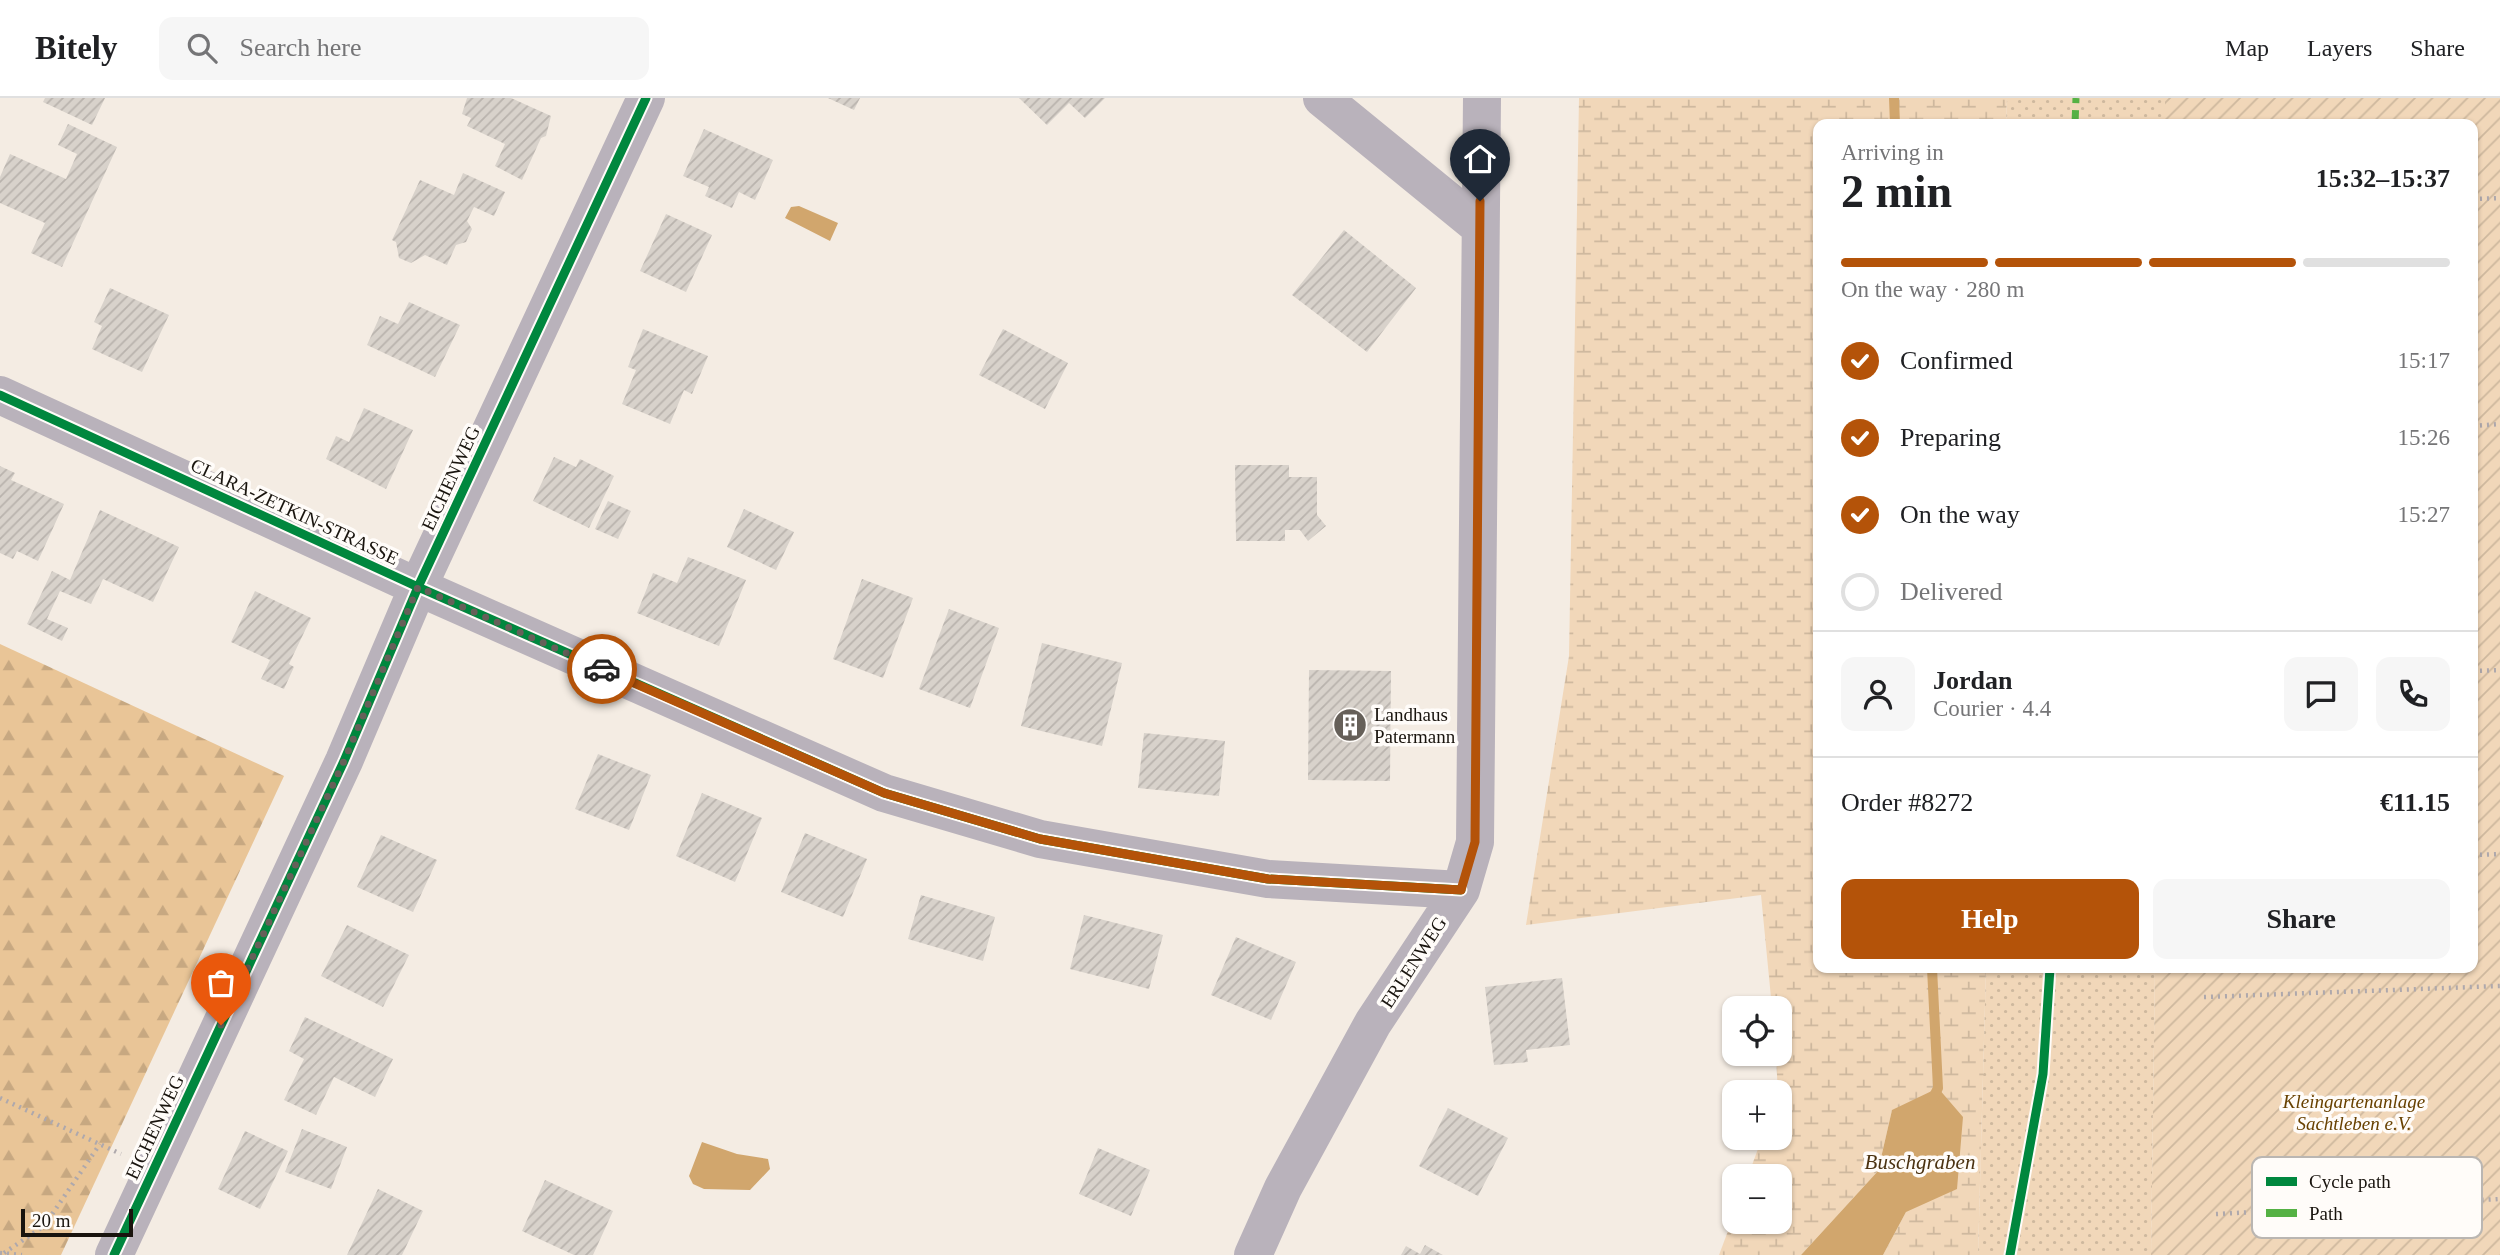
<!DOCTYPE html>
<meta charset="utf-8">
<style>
body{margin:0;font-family:Georgia,serif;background:#f6f6f6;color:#202124;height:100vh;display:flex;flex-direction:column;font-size:26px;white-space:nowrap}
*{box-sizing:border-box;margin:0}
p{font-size:23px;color:#757577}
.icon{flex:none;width:38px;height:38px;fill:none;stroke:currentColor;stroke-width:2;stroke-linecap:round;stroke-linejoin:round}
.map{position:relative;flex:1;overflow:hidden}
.details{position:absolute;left:1813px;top:21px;width:665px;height:854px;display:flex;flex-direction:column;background:#fff;border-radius:14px;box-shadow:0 2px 5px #0004}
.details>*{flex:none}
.buttons{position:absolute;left:1722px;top:898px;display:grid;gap:14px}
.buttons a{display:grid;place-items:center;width:70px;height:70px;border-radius:14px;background:#fff;box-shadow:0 2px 5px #0004;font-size:35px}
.scale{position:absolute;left:21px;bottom:18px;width:112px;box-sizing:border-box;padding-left:7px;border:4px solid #19140e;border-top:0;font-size:19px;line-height:24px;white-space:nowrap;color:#19140e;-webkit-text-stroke:5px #fffcf9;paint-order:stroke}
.pin{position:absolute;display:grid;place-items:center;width:60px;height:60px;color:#fff;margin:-72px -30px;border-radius:50% 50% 50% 0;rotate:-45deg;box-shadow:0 0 7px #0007}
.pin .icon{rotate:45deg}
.courier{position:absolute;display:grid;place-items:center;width:70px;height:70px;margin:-35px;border:5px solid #b45309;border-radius:50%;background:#fff;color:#222;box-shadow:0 2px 9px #0007}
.head em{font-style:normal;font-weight:800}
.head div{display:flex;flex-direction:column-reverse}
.head{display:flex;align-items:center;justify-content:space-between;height:119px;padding:0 28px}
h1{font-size:46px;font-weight:800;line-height:52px}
.bar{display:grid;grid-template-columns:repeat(4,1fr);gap:10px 7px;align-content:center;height:84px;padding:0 28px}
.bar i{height:9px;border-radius:5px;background:#e0e0e0}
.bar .active{background:#b45309}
.bar p{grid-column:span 4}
.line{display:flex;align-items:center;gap:18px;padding:0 28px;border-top:2px solid #e0e0e0}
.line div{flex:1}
.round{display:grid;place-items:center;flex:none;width:74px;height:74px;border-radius:14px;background:#f6f6f6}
ol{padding:0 28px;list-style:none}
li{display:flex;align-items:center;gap:21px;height:77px}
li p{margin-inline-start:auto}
li .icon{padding:7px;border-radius:50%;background:#b45309;color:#fff;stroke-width:4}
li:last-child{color:#757577}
li i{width:38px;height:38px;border:4px solid #e0e0e0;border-radius:50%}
.action{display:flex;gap:14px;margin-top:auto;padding:14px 28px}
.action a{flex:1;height:80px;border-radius:14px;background:#b45309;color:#fff;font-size:28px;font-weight:800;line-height:80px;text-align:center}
.action a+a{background:#f6f6f6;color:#202124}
header{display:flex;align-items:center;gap:42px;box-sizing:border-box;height:98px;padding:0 35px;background:#fff;border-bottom:2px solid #e0e0e0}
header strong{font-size:33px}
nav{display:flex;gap:38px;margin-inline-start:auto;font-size:24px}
.search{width:490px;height:63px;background:#f6f6f6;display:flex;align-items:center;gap:18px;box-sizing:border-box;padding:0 24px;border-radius:14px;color:#757577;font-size:26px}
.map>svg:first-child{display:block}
.forest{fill:url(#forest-firs)}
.wetland{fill:url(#wetland-marsh)}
.park{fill:url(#park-dots)}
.garden{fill:url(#garden-furrows)}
.water{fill:#d1a66d}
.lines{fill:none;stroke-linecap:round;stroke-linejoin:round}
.stream{stroke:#d1a66d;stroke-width:10}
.building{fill:url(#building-hatch)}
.path{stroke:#aea8ac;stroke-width:4.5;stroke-dasharray:2 5;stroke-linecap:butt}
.minor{stroke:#b9b2bb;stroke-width:38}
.quiet{stroke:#55b144;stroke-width:7;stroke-dasharray:14 7;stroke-linecap:butt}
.cycleway-casing{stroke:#fffcf9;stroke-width:13}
.cycleway{stroke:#00873e;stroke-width:9}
.done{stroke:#666059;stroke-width:7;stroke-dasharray:0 12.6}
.route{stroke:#b45309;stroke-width:9}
.labels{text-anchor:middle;stroke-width:7;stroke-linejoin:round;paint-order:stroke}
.street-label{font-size:19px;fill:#19140e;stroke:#fffcf9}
.poi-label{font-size:19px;fill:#19140e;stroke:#fffcf9;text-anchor:start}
.park-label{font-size:19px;font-style:italic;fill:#684100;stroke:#fffcf9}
.water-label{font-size:21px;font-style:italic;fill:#4b3211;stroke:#fffcf9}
.key{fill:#fffcf9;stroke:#bab6b2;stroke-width:2}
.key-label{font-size:19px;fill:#19140e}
</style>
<header>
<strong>Bitely</strong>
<div class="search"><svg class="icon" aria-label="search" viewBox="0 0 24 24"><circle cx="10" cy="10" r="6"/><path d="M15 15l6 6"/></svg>Search here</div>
<nav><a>Map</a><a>Layers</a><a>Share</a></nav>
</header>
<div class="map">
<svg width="2500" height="1157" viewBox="0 0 2500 1157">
<defs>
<pattern id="forest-firs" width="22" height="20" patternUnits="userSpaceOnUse" patternTransform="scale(1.75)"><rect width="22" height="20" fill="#e9c597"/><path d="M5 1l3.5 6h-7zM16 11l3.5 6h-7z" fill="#c7a881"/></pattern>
<pattern id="wetland-marsh" width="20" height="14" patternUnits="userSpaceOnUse" patternTransform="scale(1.75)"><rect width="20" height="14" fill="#f1d7b9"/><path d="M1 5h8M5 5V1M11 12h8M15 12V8" fill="none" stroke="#ceb89e"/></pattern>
<pattern id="park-dots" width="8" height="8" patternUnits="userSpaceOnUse" patternTransform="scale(1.75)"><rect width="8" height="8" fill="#f1d7b9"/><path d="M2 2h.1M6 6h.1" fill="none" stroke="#ceb89e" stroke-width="1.8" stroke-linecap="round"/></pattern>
<pattern id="garden-furrows" width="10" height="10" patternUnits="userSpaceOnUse" patternTransform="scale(1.75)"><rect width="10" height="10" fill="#f1d7b9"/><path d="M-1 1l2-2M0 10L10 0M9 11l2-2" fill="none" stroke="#ceb89e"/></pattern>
<pattern id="building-hatch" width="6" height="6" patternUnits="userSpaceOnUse" patternTransform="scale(1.75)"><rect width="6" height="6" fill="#d8d2cb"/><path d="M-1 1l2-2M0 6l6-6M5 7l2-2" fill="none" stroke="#b9b3ad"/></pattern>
</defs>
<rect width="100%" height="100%" fill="#f4ece3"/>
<path class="forest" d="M0,546L284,678L61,1157H0Z"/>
<path class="wetland" d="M1579,0H2007L2006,26H1818V870H1986L1978,1157H1883L1906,1114L1892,1012L1878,1073L1801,1157H1719L1734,1117V1124H1780V1078H1748L1762,1040H1780L1776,956H1780V910H1772L1761,797L1526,827L1569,558Z"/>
<path class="park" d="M2007,0H2165V26H2006Z
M1986,870H2155L2151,1157H1978Z"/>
<path class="garden" d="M2165,0H2500V1157H2151L2155,870H2473V26H2165Z"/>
<path class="water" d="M799,108L838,125L830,143L785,120L791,109Z
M1938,990L1963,1019L1957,1091L1906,1114L1883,1157H1801L1878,1073L1892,1012Z
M702,1044L737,1056L768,1061L770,1071L750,1092L704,1091L693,1086L689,1078Z"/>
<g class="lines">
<path class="stream" d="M1894,0L1895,26
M1932,870L1938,990L1932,1002"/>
</g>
<path class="building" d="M45,0H105L92,27L43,4Z
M467,0H511L551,18L546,38L541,40L522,82L495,68L505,46L467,28L471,20L462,16Z
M828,0H860L854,12Z
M1019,0H1105L1085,20L1069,5L1047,27Z
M68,26L117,49L62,169L31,155L45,125L0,105V79L10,56L66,81L77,56L58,47Z
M704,31L773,62L755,102L739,94L732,110L705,98L709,89L683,78Z
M463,75L505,94L494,118L474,109L467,123L472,131L466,144L456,147L447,167L425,157L411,165L399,160L396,144L392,142L420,82L454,97Z
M666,116L712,137L686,194L640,173Z
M1344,132L1416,190L1367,254L1292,197Z
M110,190L169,217L142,274L92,251L102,228L94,224Z
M409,204L460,227L435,279L367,247L380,218L398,226Z
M643,231L708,258L692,296L684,292L670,326L622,306L636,272L628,269Z
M1003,231L1068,265L1045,311L979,277Z
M364,310L413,332L386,391L326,361L336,338L349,344Z
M554,359L576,369L580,361L614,378L589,430L533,403Z
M1235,367H1289V379H1317V417L1326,428L1308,443L1300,432H1285V443H1236Z
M0,368L15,375L11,382L64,406L38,463L17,453L13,461L0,455Z
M608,403L631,413L618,441L595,431Z
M744,411L794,434L776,472L727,449Z
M100,412L179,449L153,504L103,481L91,506L60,493L47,521L68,530L62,543L27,526L52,473L70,482Z
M688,459L746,482L719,548L637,515L653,475L677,485Z
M862,481L913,500L883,580L833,561Z
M255,493L311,520L289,566L294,569L284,591L261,581L270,562L231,544Z
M949,511L999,530L970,610L919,591Z
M1042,545L1122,565L1102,648L1021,628Z
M1309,572L1391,573L1390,683L1308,682Z
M1144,635L1225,643L1219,698L1138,690Z
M598,656L651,677L629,732L575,711Z
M702,695L762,720L735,784L676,758Z
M805,735L867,761L843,819L781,794Z
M381,737L437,762L413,814L357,789Z
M921,797L995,819L983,863L908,841Z
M1084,817L1163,837L1149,891L1070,871Z
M347,827L409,857L383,909L321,878Z
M1236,839L1296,864L1271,922L1211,897Z
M1562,880L1570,947L1526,952L1528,964L1494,967L1485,889Z
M305,919L393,961L375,999L334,979L316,1017L284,1002L304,961L289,953Z
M1448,1010L1508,1040L1478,1098L1419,1068Z
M302,1031L347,1049L331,1091L285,1074Z
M245,1033L288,1053L260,1111L218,1091Z
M1098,1050L1150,1072L1131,1118L1079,1096Z
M545,1082L613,1113L593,1157H574L522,1133Z
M378,1091L423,1113L402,1157H347Z
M1425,1147L1443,1157H1401L1406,1148L1420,1156Z"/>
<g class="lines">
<path class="path" d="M2473,101L2500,100
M2473,328L2500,326
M2473,573L2500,572
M2473,757L2500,756
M2204,899L2500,888
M0,1000L121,1056
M2216,1116L2500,1101
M0,1155L22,1157
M4,1155L44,1128L100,1046"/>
<path class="minor" d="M1322,0L1480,129
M0,297L418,489L884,695L1040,741L1268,781L1461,792
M114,1157L344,663L418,489L646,0
M1253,1157L1283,1090L1373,925L1461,792L1475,744L1482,0"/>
<path class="quiet" d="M2075,26L2076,0"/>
<g class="cycleway-casing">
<path id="cycleway" d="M0,297L418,489L884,695L1040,741L1268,781L1461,792
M114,1157L344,663L418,489L646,0
M2010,1157L2043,976L2050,870"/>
</g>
<use href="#cycleway" class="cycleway"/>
</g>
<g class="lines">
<path class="done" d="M221,927L344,663L418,489L602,571"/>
<path class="route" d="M602,571L884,695L1040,741L1268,781L1461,792L1475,744L1480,103"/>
</g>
<defs>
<g id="building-disc" transform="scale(1.75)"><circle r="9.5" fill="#666059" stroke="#fffcf9"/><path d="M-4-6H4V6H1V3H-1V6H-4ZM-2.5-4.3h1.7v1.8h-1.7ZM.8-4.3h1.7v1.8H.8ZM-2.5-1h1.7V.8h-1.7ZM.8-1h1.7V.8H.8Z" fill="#fff"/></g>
</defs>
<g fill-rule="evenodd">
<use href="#building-disc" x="1350" y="627"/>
</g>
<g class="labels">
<g class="street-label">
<text transform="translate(450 380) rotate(-65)" y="7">EICHENWEG</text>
<text transform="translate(295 413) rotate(25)" y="7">CLARA-ZETKIN-STRASSE</text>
<text transform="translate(1413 864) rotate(-57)" y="7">ERLENWEG</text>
<text transform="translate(154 1029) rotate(-65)" y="7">EICHENWEG</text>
</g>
<g class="poi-label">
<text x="1374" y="623">Landhaus<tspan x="1374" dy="22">Patermann</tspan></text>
</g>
<g class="park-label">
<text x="2354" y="1010">Kleingartenanlage<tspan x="2354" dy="22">Sachtleben e.V.</tspan></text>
</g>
<g class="water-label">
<text x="1920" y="1071">Buschgraben</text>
</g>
</g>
<rect x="2252" y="1059" width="230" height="81" rx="10" class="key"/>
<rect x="2266" y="1079" width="31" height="9" fill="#00873e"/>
<rect x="2266" y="1111" width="31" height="8" fill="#55b144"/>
<g class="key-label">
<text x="2309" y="1090">Cycle path</text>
<text x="2309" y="1122">Path</text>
</g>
</svg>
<div class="buttons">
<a><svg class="icon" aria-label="locate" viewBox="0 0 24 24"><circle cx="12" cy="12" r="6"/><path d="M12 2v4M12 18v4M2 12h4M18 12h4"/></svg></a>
<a>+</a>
<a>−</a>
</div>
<div class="scale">20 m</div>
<div class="pin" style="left:221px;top:927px;background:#ea580c"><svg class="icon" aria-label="bag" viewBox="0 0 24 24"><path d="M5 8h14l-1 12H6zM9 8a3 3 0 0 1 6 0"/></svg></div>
<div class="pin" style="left:1480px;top:103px;background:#1f2937"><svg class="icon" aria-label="home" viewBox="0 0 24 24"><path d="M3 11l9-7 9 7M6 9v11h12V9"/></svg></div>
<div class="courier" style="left:602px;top:571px"><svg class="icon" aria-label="car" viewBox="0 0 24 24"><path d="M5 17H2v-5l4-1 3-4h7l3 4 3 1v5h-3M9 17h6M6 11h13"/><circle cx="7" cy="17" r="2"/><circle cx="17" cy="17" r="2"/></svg></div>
<section class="details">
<div class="head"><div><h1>2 min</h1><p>Arriving in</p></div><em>15:32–15:37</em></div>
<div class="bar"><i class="active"></i><i class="active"></i><i class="active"></i><i></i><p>On the way · 280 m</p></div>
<ol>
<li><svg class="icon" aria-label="check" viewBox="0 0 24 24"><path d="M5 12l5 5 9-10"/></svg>Confirmed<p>15:17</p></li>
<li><svg class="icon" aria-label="check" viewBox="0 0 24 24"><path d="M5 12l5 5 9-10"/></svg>Preparing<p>15:26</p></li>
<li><svg class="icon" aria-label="check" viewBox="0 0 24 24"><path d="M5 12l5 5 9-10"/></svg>On the way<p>15:27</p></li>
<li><i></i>Delivered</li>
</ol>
<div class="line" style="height:126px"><a class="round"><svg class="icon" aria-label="person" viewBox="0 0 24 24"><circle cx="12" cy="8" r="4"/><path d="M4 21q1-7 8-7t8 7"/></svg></a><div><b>Jordan</b><p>Courier · 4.4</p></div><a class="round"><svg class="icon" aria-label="chat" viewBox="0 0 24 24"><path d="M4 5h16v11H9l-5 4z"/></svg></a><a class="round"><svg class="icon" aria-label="phone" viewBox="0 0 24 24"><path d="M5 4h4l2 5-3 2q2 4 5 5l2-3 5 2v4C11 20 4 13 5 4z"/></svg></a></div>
<div class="line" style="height:91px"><div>Order #8272</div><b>€11.15</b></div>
<div class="action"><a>Help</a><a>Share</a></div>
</section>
</div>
